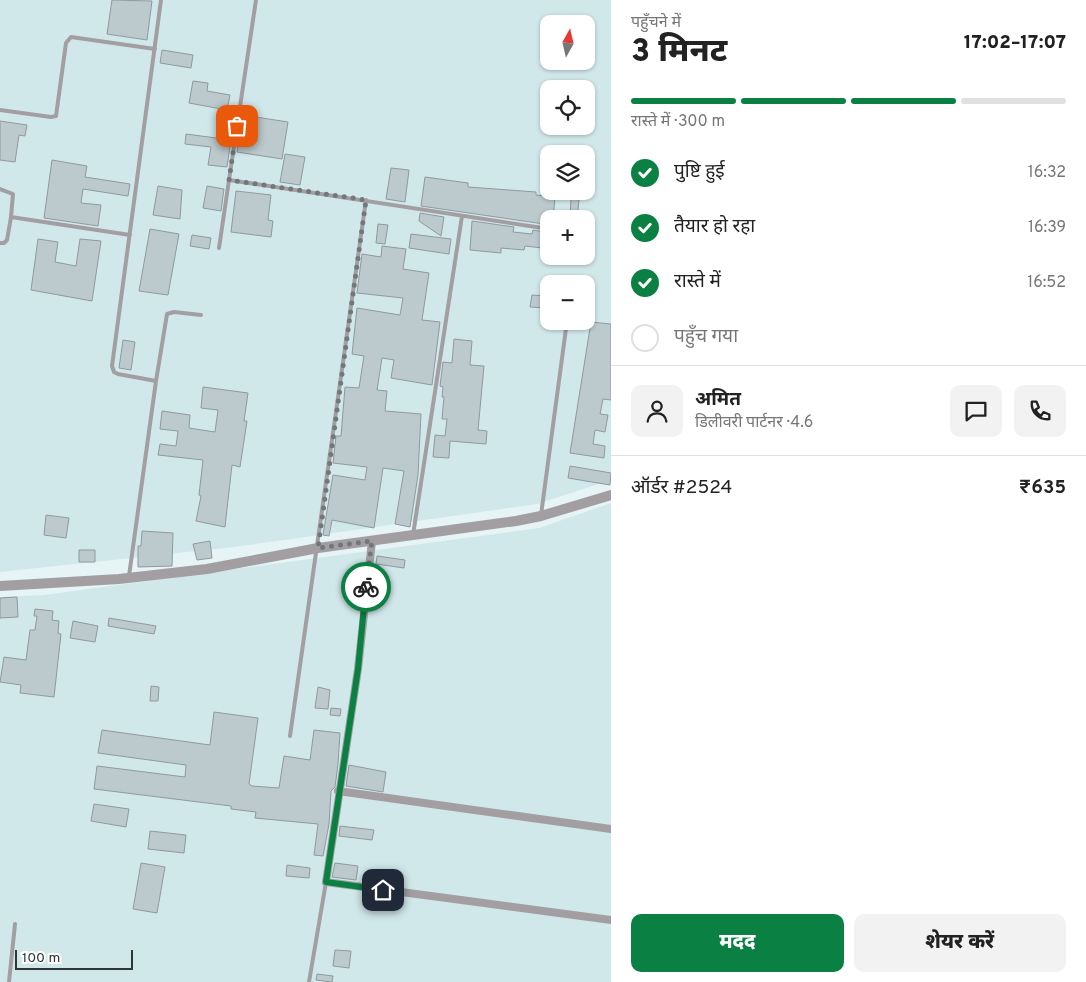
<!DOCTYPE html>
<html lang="hi">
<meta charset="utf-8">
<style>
body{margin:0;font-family:Overpass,"Noto Sans Devanagari",sans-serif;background:#f2f2f2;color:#222;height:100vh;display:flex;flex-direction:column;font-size:19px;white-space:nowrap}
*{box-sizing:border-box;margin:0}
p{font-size:16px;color:#767676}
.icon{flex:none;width:28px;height:28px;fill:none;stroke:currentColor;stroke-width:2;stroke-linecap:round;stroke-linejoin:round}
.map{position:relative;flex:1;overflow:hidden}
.side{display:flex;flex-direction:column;background:#fff;width:475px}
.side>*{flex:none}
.needle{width:32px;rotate:8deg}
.controls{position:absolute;left:540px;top:15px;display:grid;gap:10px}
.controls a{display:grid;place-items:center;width:55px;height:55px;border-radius:10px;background:#fff;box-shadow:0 1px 4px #0004;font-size:25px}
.scale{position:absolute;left:15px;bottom:12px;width:118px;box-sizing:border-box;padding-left:5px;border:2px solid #303637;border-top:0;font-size:14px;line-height:18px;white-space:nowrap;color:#303637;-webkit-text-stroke:4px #fefefe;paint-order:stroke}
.pin{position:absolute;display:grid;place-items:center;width:42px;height:42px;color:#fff;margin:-21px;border-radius:10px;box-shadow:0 2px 8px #0006}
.courier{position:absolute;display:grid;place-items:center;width:50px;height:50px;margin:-25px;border:4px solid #0b8043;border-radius:50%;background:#fff;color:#222;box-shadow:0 1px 6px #0007}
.headline em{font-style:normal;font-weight:800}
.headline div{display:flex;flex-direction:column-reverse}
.headline{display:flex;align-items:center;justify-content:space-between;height:85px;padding:0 20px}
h1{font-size:32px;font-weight:800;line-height:38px}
.bar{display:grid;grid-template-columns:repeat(4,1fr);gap:8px 5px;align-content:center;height:60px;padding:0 20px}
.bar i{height:6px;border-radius:4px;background:#e0e0e0}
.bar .active{background:#0b8043}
.bar p{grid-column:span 4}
.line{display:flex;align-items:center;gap:12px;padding:0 20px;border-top:1px solid #e0e0e0}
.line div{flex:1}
.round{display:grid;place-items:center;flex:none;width:52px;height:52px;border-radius:10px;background:#f2f2f2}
ol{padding:0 20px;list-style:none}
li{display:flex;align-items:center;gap:15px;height:55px}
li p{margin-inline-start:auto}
li .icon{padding:5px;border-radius:50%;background:#0b8043;color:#fff;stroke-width:4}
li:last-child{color:#767676}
li i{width:28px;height:28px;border:2px solid #e0e0e0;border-radius:50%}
.button{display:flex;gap:10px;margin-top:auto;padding:10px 20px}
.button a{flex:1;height:58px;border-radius:10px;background:#0b8043;color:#fff;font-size:20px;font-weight:800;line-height:58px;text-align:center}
.button a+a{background:#f2f2f2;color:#222}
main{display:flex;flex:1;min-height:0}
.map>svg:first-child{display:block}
.built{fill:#d1e8eb;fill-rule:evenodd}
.building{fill:#bdcacd;stroke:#8e9a9d}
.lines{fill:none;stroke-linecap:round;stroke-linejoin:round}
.service{stroke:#a39ea1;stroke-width:4}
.minor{stroke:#a39ea1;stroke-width:8}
.tertiary{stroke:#a39ea1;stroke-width:10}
.done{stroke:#70787a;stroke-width:5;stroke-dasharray:0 9}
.route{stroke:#0b8043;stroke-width:6}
</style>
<main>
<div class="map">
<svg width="611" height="982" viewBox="0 0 611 982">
<rect width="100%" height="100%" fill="#e6f4f6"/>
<path class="built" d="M0,0H611V480L537,504L234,547L0,572ZM549,24H586V61H549ZM549,89H586V126H549ZM549,154H586V191H549ZM549,219H586V256H549ZM549,284H586V321H549Z
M611,503V982H0V597L44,595L539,528Z"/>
<path class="building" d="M112,0L152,1L147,40L107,34Z
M162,50L193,55L191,68L160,63Z
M193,81L208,83L207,91L230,95L227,110L189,103Z
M243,115L288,122L282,159L237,152Z
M0,121L27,125L25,136L19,135L15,162L0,160Z
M186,134L231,140L227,167L208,165L211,147L185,144Z
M285,154L305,157L300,185L280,182Z
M52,160L87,166L85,177L130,184L128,196L83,189L81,203L101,205L98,226L44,218Z
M391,168L409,170L405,202L386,199Z
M425,177L468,183V187L536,192V195L555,197L553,219H549V224H544L421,206Z
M158,186L182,190L180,219L153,215Z
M207,186L224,189L221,211L203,208Z
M236,191L271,195L268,220L273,221L271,237L231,232Z
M571,199L579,200L577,219H570Z
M420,213L444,217L441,236L419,221Z
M472,221L514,227L513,232L532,234L533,230L544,232L542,248L525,246L524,250L501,248V253L470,250Z
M378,224L388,225L385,244L376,243Z
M150,229L179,234L168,295L139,291Z
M411,234L451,239L449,254L409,248Z
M192,235L211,238L209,249L190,246Z
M38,239L58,242L55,262L76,266L80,239L101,241L92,301L31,290Z
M382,246L406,249L403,269L429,273L422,320L440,322L432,385L391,378L394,360L382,358L377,390L387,391L385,411L421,414L418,475L410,527L395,524L404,471L383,468L374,528L332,520L329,536L323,535L333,475L365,480L367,467L333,463L336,436H341L345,387L359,388L364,356L352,354L357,308L400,315L403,298L357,293L362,254L381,257Z
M532,295L547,296L546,308L530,307Z
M591,322L611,324V400L603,399L600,414L608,415L605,432L595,430L593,444L605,446L604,458L570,453Z
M454,339L472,341L470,365L484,366L478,430L487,431L486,444L450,441L449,458L433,457L435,435L445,436L447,419H442L444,397H442L443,387L440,386L443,362L452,363Z
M123,340L135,342L131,370L119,368Z
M203,387L248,393L244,421H247L240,467L232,465L225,527L196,521L201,496L199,495L203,460L158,455L160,444L176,446L178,431L160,429L162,411L190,415L189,428L215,432L218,410L201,408Z
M570,466L611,473L610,485L568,478Z
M46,515L69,518L66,538L44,535Z
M142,531L173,533L172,566L138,567V546H141Z
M210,541L212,558L197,560L193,544Z
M79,550H95V562H79Z
M377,556L405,560L404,568L376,564Z
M17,597L18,617L0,618V598Z
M35,609L53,611L52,620L59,621L58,633L61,634L54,697L20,693L21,685L0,682L4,657L26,660L30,630H35L37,616H34Z
M109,618L156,626L154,634L108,626Z
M73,621L98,626L95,642L70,638Z
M151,686L159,687L158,701H150Z
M318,687L330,690L328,709L315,708Z
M331,708L341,709L340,716L330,715Z
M214,712L258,718L249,784L252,786L279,788L284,756L310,760L314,730L340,733L338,764L335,787L331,791L329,824L323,856L314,855L318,824L255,818L256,812L231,809V806L94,789L97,766L185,777L186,765L98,753L102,730L210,745Z
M349,765L386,772L383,792L346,786Z
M94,804L129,809L126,827L91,821Z
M340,826L374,830L372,840L339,836Z
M150,831L186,835L184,853L148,849Z
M141,863L165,867L157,913L133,909Z
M335,863L358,866L356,880L332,877Z
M287,865L310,868L309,878L286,876Z
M335,950L351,951L349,968L333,966Z
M317,974L333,976L332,982L316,980Z"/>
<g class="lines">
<path class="service" d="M256,0L229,180L549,229
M0,110L51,117L56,116L66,43L71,37L155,49
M0,189L13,194L11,217L130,235
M0,243H4L7,240L11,217
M219,248L229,180
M156,381L167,314L174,312L201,315
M541,515L567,321
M413,535L462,216
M129,576L156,381L118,374L114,372L112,366L161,0
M290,736L366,200
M9,982L15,924
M309,982L326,882"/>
<path class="minor" d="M372,541L358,669L326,882L611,920
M338,791L611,829"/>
<path class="tertiary" d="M0,586L119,579L207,569L318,548L516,521L541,516L611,495"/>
</g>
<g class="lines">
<path class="done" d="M237,126L229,180L366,200L318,548L372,541L366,587"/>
<path class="route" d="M366,587L358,669L326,882L383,890"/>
</g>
</svg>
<div class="controls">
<a><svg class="needle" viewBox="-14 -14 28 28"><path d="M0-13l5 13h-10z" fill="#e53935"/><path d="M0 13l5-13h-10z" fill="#767676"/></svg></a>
<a><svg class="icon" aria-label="locate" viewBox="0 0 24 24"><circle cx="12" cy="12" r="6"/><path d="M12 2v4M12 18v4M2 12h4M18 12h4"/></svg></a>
<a><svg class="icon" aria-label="layers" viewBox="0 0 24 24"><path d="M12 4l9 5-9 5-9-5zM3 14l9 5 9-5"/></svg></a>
<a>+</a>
<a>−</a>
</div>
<div class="scale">100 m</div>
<div class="pin" style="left:237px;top:126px;background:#ea580c"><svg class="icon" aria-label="bag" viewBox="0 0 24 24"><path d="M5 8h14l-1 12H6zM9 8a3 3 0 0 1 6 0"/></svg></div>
<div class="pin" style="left:383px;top:890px;background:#1f2937"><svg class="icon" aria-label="home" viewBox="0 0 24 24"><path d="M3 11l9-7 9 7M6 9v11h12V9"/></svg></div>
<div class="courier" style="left:366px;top:587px"><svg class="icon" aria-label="bike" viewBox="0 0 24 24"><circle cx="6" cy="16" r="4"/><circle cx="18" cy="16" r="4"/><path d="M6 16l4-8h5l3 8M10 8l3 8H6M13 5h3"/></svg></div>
</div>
<section class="side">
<div class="headline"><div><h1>3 मिनट</h1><p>पहुँचने में</p></div><em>17:02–17:07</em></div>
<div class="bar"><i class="active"></i><i class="active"></i><i class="active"></i><i></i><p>रास्ते में · 300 m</p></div>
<ol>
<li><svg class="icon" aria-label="check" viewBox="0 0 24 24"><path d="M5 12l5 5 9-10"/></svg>पुष्टि हुई<p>16:32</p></li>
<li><svg class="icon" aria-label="check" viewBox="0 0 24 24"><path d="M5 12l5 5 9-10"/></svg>तैयार हो रहा<p>16:39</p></li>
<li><svg class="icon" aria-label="check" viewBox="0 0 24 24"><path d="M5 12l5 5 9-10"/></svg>रास्ते में<p>16:52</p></li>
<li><i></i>पहुँच गया</li>
</ol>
<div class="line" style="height:90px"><a class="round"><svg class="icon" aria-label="person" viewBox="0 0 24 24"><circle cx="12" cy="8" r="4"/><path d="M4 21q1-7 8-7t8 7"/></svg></a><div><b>अमित</b><p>डिलीवरी पार्टनर · 4.6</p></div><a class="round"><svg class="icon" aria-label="chat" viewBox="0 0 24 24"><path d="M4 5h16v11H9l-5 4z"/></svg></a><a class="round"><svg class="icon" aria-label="phone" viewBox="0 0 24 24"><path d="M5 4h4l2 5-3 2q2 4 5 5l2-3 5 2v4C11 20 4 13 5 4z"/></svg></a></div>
<div class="line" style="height:65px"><div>ऑर्डर #2524</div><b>₹635</b></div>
<div class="button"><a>मदद</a><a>शेयर करें</a></div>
</section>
</main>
